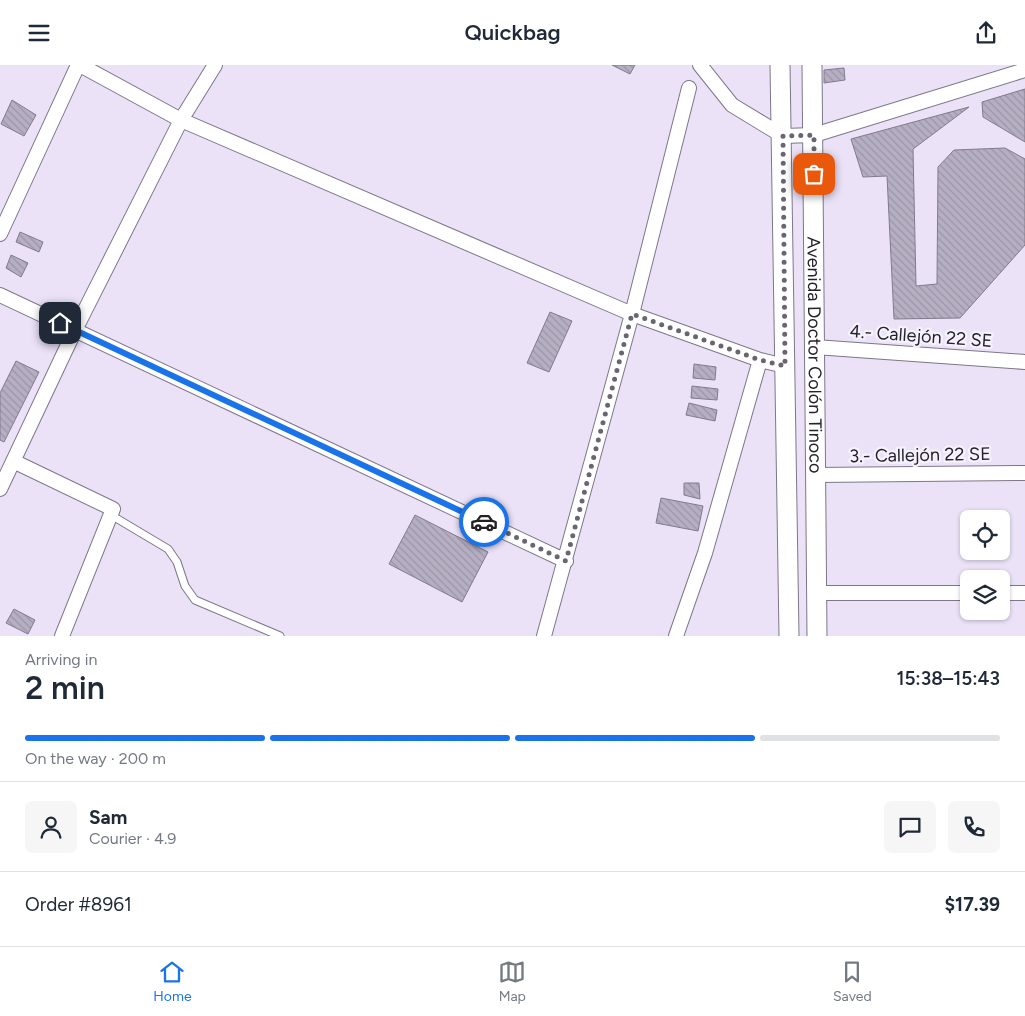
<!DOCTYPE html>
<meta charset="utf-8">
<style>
body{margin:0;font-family:Figtree,sans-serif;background:#f6f6f7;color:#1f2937;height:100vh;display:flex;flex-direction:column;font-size:19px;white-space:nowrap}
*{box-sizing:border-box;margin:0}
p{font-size:16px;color:#747a83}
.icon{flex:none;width:28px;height:28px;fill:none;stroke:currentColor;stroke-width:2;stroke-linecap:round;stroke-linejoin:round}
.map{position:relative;height:571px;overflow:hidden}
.drawer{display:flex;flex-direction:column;background:#fff;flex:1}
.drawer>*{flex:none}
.fabs{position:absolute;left:960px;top:445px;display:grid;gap:10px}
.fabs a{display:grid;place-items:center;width:50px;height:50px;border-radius:8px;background:#fff;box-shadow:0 1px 4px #0004;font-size:25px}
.pin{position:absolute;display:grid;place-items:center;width:42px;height:42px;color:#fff;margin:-21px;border-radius:10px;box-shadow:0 2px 8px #0006}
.courier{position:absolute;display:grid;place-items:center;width:50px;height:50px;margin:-25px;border:4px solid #1a73e8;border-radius:50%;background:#fff;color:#222;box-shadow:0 1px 6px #0007}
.overview em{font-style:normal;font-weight:600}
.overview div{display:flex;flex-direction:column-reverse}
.overview{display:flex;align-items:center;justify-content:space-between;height:85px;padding:0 25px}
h1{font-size:32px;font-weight:600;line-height:38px}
.bar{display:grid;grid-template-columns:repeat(4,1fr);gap:8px 5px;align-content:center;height:60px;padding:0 25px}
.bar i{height:6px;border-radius:4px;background:#e0e1e3}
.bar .selected{background:#1a73e8}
.bar p{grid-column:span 4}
.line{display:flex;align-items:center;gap:12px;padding:0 25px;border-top:1px solid #e0e1e3}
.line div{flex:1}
.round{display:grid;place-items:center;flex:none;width:52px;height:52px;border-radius:8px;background:#f6f6f7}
header{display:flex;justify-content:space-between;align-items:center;height:65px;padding:0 25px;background:#fff;font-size:22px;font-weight:600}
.tabs{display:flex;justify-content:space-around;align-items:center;height:70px;border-top:1px solid #e0e1e3;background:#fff;font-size:14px;color:#747a83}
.tabs a{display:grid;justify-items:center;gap:2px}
.tabs .selected{color:#1a73e8}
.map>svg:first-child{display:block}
.building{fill:url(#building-back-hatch);stroke:#827a8d}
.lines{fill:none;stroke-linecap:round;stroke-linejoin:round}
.lane-casing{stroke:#7e7689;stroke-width:9}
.street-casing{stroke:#7e7689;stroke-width:16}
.secondary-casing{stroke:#7e7689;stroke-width:21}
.lane{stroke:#fff;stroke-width:7}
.street{stroke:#fff;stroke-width:14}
.secondary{stroke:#fff;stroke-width:19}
.done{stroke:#6a6572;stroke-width:5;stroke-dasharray:0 9}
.route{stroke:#1a73e8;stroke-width:6}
.labels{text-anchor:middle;stroke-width:4.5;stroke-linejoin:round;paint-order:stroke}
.street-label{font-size:18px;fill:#25222a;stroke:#f6f1fe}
</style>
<header><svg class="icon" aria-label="menu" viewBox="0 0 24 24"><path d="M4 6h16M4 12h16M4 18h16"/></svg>Quickbag<svg class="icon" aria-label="share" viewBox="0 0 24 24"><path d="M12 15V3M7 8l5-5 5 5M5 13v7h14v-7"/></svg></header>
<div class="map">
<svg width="1025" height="571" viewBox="0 0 1025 571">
<defs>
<pattern id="building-back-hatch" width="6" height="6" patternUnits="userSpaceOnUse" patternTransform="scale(1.25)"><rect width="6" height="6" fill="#b6aec2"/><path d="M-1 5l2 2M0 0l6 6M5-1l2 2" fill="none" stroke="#9c95a7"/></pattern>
</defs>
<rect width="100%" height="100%" fill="#ebe2f8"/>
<path class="building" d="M612,0H635L630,9Z
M844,3L845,15L824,18V5Z
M1025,24V77L983,52L982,37Z
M12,35L36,50L24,71L1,59Z
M969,42L913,84L916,221L937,219L938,102L954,85L1005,83L1025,94V180L960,253L894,254L887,111L863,112L851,74Z
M20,167L43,177L39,187L16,177Z
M11,190L28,198L21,212L6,203Z
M550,247L572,256L549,307L527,298Z
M16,296L39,307L4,377L0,375V328Z
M694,299L716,302L715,315L693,313Z
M692,321L718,324L717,335L691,333Z
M689,338L717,345L715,356L686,350Z
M684,418H699L700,434L684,430Z
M661,433L703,441L698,466L656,458Z
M415,450L488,487L462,537L389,499Z
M14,544L35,555L28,569L6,558Z"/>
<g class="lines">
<g class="lane-casing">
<path id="lane" d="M111,450L168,484L177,497L185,521L195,535L280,571"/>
</g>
<g class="street-casing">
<path id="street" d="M80,0L181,55L632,249L760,295L785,301
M700,0L732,40L783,71L814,70L1025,5
M0,169L78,0
M0,230L566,496
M815,282L1025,297
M13,396L113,444L62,571
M816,410L1025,408
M0,424L75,265L181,55L215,0
M817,528H969
M1001,528H1025
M544,571L632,249L689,23
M676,571L705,488L760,295"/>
</g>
<g class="secondary-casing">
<g id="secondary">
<path d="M780,0L789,571"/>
<path id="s1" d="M812,0L817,571"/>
</g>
</g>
<use href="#lane" class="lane"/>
<use href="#street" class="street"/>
<use href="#secondary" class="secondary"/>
</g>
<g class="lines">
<path class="done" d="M484,457L566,496L632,249L760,295L785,301L783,71L814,70V109"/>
<path class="route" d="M60,258L484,457"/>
</g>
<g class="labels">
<g class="street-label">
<text transform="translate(921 271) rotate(4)" y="6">4.- Callejón 22 SE</text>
<text dy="6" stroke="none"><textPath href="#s1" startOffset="290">Avenida Doctor Colón Tinoco</textPath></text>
<text transform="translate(920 390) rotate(-1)" y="6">3.- Callejón 22 SE</text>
</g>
</g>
</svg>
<div class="fabs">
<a><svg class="icon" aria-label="locate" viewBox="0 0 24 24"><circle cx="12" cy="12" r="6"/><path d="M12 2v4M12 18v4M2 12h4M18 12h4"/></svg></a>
<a><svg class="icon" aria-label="layers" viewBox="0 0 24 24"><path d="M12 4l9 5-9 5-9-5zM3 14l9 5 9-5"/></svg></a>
</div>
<div class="pin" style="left:814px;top:109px;background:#ea580c"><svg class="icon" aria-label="bag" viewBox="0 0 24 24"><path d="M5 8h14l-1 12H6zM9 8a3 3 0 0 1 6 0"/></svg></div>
<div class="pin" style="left:60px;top:258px;background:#1f2937"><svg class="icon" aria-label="home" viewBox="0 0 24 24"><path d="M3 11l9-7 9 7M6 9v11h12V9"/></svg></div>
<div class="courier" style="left:484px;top:457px"><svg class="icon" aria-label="car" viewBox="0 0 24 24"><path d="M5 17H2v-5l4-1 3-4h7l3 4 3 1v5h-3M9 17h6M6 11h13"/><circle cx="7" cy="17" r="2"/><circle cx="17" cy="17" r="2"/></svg></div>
</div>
<section class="drawer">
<div class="overview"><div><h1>2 min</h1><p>Arriving in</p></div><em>15:38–15:43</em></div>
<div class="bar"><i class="selected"></i><i class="selected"></i><i class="selected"></i><i></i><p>On the way · 200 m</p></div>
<div class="line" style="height:90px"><a class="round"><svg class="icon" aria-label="person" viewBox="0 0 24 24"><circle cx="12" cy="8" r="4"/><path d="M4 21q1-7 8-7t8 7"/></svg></a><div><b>Sam</b><p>Courier · 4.9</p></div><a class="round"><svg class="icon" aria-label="chat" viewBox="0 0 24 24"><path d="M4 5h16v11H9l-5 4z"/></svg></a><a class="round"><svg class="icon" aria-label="phone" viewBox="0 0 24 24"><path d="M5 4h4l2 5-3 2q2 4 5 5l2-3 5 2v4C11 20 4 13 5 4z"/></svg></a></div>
<div class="line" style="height:65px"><div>Order #8961</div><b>$17.39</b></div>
</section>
<nav class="tabs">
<a class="selected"><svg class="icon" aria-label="home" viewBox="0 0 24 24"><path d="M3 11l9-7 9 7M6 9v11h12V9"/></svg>Home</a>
<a><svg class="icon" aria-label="map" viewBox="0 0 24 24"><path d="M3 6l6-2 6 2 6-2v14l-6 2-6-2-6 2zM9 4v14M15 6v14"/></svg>Map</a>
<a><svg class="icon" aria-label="saved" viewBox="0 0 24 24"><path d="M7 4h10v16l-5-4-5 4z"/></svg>Saved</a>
</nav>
